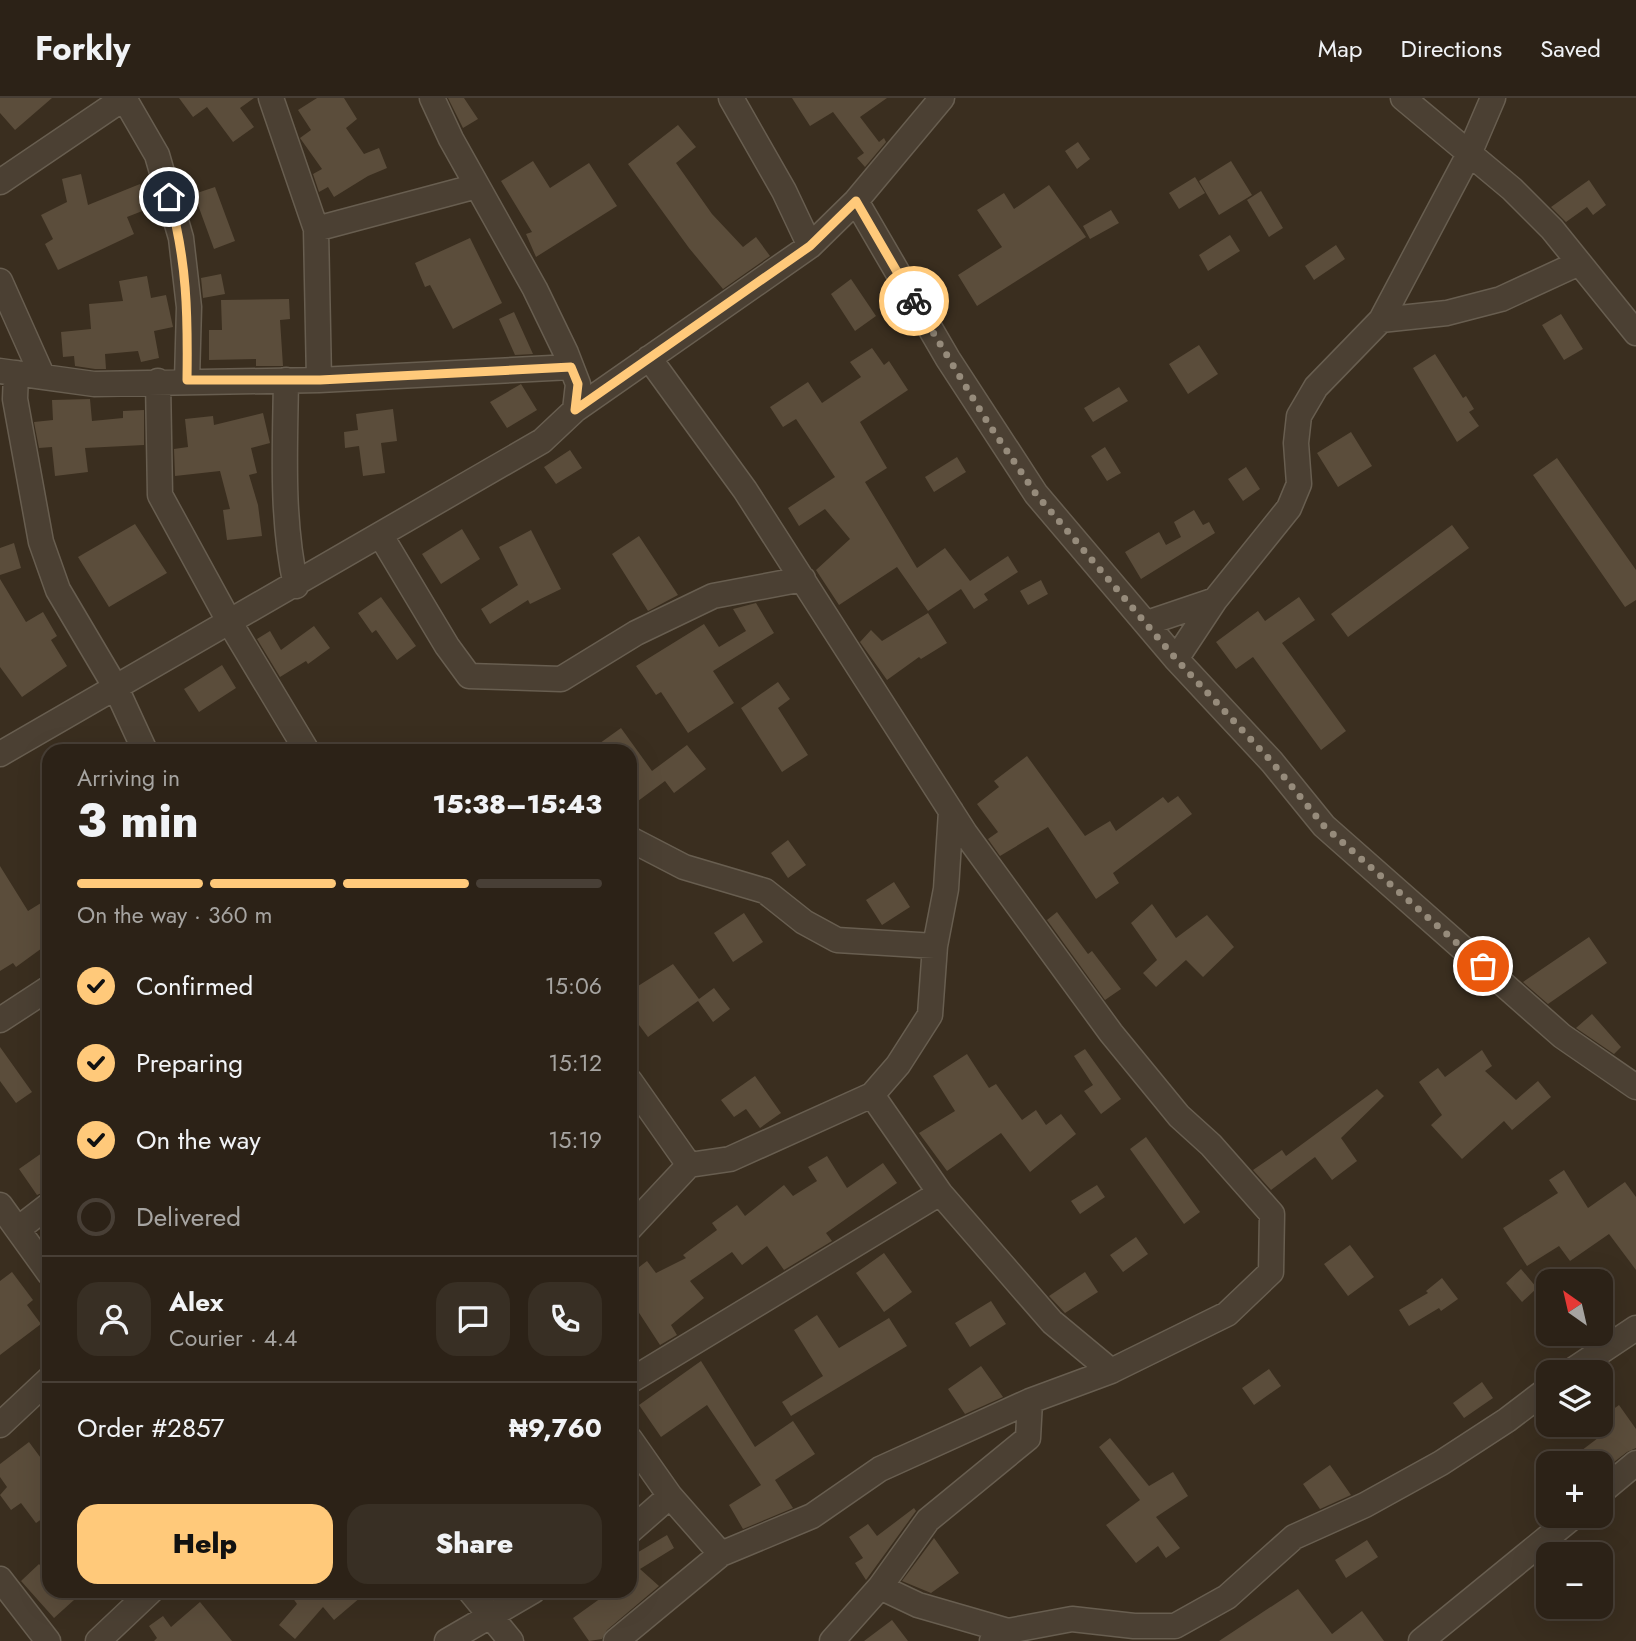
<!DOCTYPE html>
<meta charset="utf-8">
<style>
body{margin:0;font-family:Jost,sans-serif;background:#382f24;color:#f1f3f6;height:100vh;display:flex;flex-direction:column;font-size:26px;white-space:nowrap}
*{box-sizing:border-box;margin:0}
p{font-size:23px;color:#a6a4a1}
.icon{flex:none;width:38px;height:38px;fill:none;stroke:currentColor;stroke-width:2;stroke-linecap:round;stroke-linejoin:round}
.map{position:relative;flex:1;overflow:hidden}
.drawer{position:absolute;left:42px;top:646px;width:595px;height:854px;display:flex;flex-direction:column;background:#2c2217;border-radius:21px;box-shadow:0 7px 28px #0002,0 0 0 2px #483f36}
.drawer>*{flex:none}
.needle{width:46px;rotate:326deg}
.controls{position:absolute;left:1536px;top:1171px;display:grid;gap:14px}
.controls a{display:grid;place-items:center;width:77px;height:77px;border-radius:14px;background:#2c2217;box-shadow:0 7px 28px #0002,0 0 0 2px #483f36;font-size:35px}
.pin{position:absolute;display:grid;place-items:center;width:60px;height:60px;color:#fff;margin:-30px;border:4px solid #fff;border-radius:50%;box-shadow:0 2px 7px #0007}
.courier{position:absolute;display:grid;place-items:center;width:70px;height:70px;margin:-35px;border:5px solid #ffc97a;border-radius:50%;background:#fff;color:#222;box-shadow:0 2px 9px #0007}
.summary em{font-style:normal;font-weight:800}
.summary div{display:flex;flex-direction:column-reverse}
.summary{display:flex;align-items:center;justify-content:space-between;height:119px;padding:0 35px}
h1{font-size:46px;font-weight:800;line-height:52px}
.bar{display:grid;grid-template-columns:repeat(4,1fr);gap:10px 7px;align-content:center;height:84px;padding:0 35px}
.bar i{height:9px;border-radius:5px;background:#483f36}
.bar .current{background:#ffc97a}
.bar p{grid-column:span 4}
.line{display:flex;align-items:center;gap:18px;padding:0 35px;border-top:2px solid #483f36}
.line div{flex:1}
.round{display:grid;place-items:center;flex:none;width:74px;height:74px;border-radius:21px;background:#382f24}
ol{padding:0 35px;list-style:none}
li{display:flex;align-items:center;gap:21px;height:77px}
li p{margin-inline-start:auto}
li .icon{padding:7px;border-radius:50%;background:#ffc97a;color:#111;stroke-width:4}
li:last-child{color:#a6a4a1}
li i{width:38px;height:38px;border:4px solid #483f36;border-radius:50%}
.primary-button{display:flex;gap:14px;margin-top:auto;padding:14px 35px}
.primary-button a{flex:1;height:80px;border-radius:21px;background:#ffc97a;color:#111;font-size:28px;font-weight:800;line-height:80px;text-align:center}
.primary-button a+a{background:#382f24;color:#f1f3f6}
header{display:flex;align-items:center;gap:42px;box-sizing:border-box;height:98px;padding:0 35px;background:#2c2217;border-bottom:2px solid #483f36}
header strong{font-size:33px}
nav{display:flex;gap:38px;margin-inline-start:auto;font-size:24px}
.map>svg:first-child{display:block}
.building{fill:#5b4d3b}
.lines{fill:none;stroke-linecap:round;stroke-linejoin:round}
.minor-casing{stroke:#685e50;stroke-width:27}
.minor{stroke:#4b4033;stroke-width:24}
.done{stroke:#968b7b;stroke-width:7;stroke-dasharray:0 12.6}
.route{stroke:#ffc97a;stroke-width:9}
</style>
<header>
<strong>Forkly</strong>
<nav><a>Map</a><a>Directions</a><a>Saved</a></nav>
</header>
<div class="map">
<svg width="1636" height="1543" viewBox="0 0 1636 1543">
<rect width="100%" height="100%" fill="#3a2e1f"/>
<path class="building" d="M0,0H52L15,32L0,15Z
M179,0H254L240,10L254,29L233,44L207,9L193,19Z
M317,0H344L357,21L346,30L364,56L379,50L387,70L368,78L334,99L328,89L319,94L313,76L322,71L300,40L311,32L298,12Z
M448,0H464L478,21L463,30Z
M792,0H887L860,19L879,44L884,40L886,44L865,69L857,60L864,55L833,14L810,28Z
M678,27L696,49L676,65L712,116L743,149L756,139L770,158L723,191L689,150L628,66Z
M1078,44L1090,61L1077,71L1065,53Z
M533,63L550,90L589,65L617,108L536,159L526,136L532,134L501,83Z
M1231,63L1252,97L1219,117L1199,83Z
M81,76L88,107L140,86L150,110L127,119L134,136L58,172L45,146L53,141L41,117L67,104L62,81Z
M1195,79L1205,95L1179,111L1169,95Z
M1589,82L1606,107L1593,117L1587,109L1566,124L1551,109Z
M1049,87L1086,139L977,208L958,177L1002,149L977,112L1004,95L1014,111Z
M215,89L235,143L214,151L194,96Z
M1261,93L1283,130L1269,139L1247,102Z
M1111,112L1119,125L1090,141L1083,128Z
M1230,137L1240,153L1208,173L1199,157Z
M470,140L502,205L453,231L430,187L425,189L415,165Z
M1336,147L1345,161L1314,182L1305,168Z
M221,176L225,196L203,200L201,180Z
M147,178L151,200L166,197L173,229L154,233L159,260L141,264L138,253L105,256L106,271H95L75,268L74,258L63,259L61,234L91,231L89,206L123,203L119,183Z
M851,181L876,218L855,233L831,196Z
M289,201L290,221L280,222L283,268H256V261L209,262V232H222L221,202Z
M514,214L533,256L515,257L499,221Z
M1561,216L1583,251L1564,262L1542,227Z
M1199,247L1218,276L1188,296L1169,266Z
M872,250L884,267L889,263L908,292L860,324L887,370L865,384L917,470L945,450L970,483L1008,458L1018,474L984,496L988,502L974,511L961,491L928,513L897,469L839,507L816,472L850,441L825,411L799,428L788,410L835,379L796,321L783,329L770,309L808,284L822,305L861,279L850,264Z
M1435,256L1463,300L1466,298L1474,311L1469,314L1479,328L1457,344L1413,270Z
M521,286L537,312L507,330L490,304Z
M1119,289L1128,303L1093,324L1084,310Z
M90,301L92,323L123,320V313L144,312V347L85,350L88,374L55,378L52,349L39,350L34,324L53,322L52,302Z
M393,311L397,343L381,345L385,375L363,378L359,348L345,350L344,334L358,332L356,316Z
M263,315L270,345L251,350L257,375L249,377L258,407L262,438L227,442L223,412L230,411L220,373L175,378L174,351L188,349L185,321L213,318L214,327Z
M1351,334L1372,368L1338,389L1317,355Z
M1105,349L1121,375L1107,383L1091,358Z
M570,352L582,370L556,386L544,369Z
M957,359L966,374L934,394L925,379Z
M1557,360L1636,472V502L1625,509L1533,377Z
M1246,369L1260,391L1243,403L1228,381Z
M1194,412L1203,427L1209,424L1215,435L1141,481L1125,454L1159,434L1166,447L1181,439L1174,424Z
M135,426L167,475L109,509L78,459Z
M1452,427L1469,450L1348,539L1331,516Z
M462,431L480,461L441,486L422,456Z
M531,432L561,491L530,506L528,502L490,526L481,511L518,487L499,449Z
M639,438L678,497L648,513L612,456Z
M14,445L21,470L0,477V450Z
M0,481L26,524L43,514L57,538L51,542L67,568L22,599L0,569Z
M1041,482L1048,496L1028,507L1020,493Z
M381,499L416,548L397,562L376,532L372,535L358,515Z
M1299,499L1315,522L1282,545L1346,633L1321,652L1253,559L1236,571L1216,544L1258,513L1265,523Z
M756,505L774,535L713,573L734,605L688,635L661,594L656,597L636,568L704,526L719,549L746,533L733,511Z
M928,515L947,545L921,561L919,559L887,582L860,544L871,532L882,543Z
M314,528L330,550L308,566L306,563L280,579L257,541L270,533L281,552Z
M222,567L236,590L199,614L184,591Z
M778,584L790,601L778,610L808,657L782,674L741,610Z
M621,630L652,673L687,647L706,671L674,695L665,683L630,709V653H589Z
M1027,658L1085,738L1110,723L1116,733L1163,699L1168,705L1178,698L1192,716L1113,775L1119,785L1096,801L1048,729L1000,758L988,741L998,734L977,706L999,689L994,683Z
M788,742L806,767L788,780L771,755Z
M0,768L28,813L49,800V845L16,869L13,865L0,873Z
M894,784L910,809L882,827L866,802Z
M1152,806L1176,840L1207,817L1234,849L1203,879L1186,862L1156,889L1143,875L1157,862L1131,825Z
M1057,814L1088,856L1092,853L1121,891L1105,902L1047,822Z
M744,815L763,844L733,864L714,835Z
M1589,839L1607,865L1548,906L1523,884Z
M673,866L699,901L714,890L730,911L713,924L698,903L648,939L630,915V893Z
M1592,916L1621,949L1614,956L1576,930Z
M0,949L32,994L16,1005L0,983Z
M1085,951L1121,1001L1101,1016L1084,993L1093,987L1074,958Z
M1482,952L1492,968L1485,973L1516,1002L1538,983L1551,999L1512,1032L1504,1023L1462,1061L1431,1027L1442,1017L1419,984L1438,970L1445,979Z
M967,956L989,990L996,986L1022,1022L1036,1012L1046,1027L1061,1016L1076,1036L1030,1074L1001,1035L947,1073L919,1035L955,1013L933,978Z
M755,978L781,1015L760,1030L746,1011L734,1019L721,1002Z
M1377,991L1384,998L1341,1040L1357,1063L1332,1082L1315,1059L1271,1092L1253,1072L1282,1052L1286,1058Z
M1146,1039L1200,1114L1184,1126L1130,1051Z
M49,1050V1092L37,1097L19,1071Z
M827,1058L847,1090L883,1065L897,1085L826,1135L832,1143L784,1172L767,1148L742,1167L732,1154L690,1183L704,1200L671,1227L677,1237L660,1247L630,1201V1176L647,1163L656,1175L686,1160L683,1157L717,1132L712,1125L737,1107L745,1118L784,1087L793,1098L817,1083L808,1069Z
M1564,1072L1588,1110L1625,1084L1636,1099V1172L1609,1136L1570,1163L1559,1148L1527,1168L1503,1130L1558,1095L1549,1082Z
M1097,1087L1105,1099L1080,1116L1071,1103Z
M1136,1139L1148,1156L1123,1174L1110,1157Z
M1350,1147L1374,1179L1348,1198L1324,1166Z
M884,1155L912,1194L884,1214L856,1175Z
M1521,1171L1537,1190L1522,1204L1506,1185Z
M12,1174L33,1202L27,1207L41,1226L0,1257V1183Z
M1085,1174L1098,1194L1065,1215L1049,1198Z
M1442,1180L1458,1201L1441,1213L1439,1210L1409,1228L1399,1212L1428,1195L1426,1193Z
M991,1203L1006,1226L970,1249L955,1225Z
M817,1217L839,1250L889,1220L907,1248L791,1318L782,1304L823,1278L794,1232Z
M701,1263L755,1349L793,1323L815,1356L775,1382L793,1410L743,1431L729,1407L761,1387L707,1307L661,1339L639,1307Z
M981,1268L1003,1299L965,1316L948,1291Z
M1269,1271L1281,1288L1254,1307L1242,1290Z
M1482,1284L1493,1300L1464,1320L1453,1305Z
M1619,1307L1636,1331V1350L1627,1354L1601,1374V1365H1565L1598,1340L1590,1328L1601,1326V1320Z
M1110,1340L1149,1388L1173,1374L1188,1398L1156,1419L1180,1450L1166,1460L1158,1448L1136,1465L1106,1427L1140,1402L1099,1349Z
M29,1344L49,1371V1416L36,1425L21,1405L11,1412L0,1397L7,1389L0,1379V1366Z
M1330,1367L1351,1397L1320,1411L1303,1386Z
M914,1410L916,1413L866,1482L855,1465L863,1460L849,1439L868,1426L877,1438Z
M667,1437L674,1450L640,1471L659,1488L607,1532L602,1541L589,1543L573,1520L601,1500L597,1493H630V1459Z
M934,1440L959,1475L931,1495L902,1483Z
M1367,1442L1378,1459L1346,1480L1335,1462Z
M39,1466L49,1477V1493H84L54,1520L21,1483Z
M1298,1491L1332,1536L1362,1513L1384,1543H1219Z
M288,1493H368L334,1522L323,1509L295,1541L279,1527L297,1506Z
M200,1504L232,1543H154L157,1540L149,1528L163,1518L171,1529Z
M892,1522L908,1543H864Z"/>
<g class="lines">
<g class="minor-casing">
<path id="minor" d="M124,0L157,57L181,140L189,209L187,282
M271,0L316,131L319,282
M731,0L784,93L810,148
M1403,0L1512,91L1552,131L1636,235
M0,84L124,0
M856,103L948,261L1036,396L1176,561L1272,664L1324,728L1562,938L1636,989
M316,131L477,88
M0,183L42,277
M1381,222L1447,215L1501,201L1579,165
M0,273L94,286L319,282L571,269
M16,275L15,301L41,444L58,492L116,590L145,653
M286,282C285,351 281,420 296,488
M158,283L160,397L230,525L307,653
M575,312L810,148L856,103L942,0
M381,438L447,548L469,578L561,581L636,535L713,498L803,481
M1147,525L1215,502
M1176,561L1215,502L1289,410L1299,386L1296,345L1299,318L1316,289L1381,222L1469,56L1493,0
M0,656L542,343L575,312L578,286L566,255L535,191L451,41L432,0
M630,741L684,769L765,793L804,824L837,842L935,848
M0,922L49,890
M630,983L689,1067
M872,997L940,1095L1052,1224L1111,1273
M0,1107L49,1175
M630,1130L689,1067L730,1061L872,997L898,967L930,917L935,848L946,791L951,713
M18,1131L49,1107
M1570,1274L1636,1230
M630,1283L940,1095
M0,1327L49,1281
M630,1341L670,1398L721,1456L812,1418L880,1371L1030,1303L1111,1273L1227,1216L1271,1174L1272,1116L1211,1047L1179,1018L1111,935L965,735L745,392L649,260
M1601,1394L1636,1365
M630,1433L670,1398
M0,1481L48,1543
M880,1489L918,1507L1008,1533
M470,1493L511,1543
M98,1543L151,1493
M447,1543L533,1493
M616,1543L721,1456
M832,1543L880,1489L928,1422L1028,1340L1030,1303
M992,1543L1008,1533L1072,1521L1134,1528H1175L1227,1499L1294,1439L1365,1407L1441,1365L1507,1322L1549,1290
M1421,1543L1574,1418"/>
</g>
<use href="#minor" class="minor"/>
</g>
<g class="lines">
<path class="done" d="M914,203L988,325L1036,396L1176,561L1272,664L1324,728L1483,868"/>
<path class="route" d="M169,99C187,162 188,217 187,282H320L571,269L578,286L575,312L810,148L856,103L914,203"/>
</g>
</svg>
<div class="controls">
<a><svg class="needle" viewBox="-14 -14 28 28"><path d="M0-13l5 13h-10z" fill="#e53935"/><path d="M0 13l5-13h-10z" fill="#a6a4a1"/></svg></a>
<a><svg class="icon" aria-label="layers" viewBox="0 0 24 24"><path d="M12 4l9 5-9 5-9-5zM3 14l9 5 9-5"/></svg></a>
<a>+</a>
<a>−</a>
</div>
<div class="pin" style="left:1483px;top:868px;background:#ea580c"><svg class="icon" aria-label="bag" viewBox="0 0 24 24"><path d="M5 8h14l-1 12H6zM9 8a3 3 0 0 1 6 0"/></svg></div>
<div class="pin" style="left:169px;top:99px;background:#1f2937"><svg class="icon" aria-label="home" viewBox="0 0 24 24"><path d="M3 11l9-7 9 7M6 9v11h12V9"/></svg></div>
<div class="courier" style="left:914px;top:203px"><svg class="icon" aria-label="bike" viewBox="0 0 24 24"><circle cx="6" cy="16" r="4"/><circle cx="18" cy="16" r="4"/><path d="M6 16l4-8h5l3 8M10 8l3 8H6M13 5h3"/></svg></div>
<section class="drawer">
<div class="summary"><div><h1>3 min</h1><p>Arriving in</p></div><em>15:38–15:43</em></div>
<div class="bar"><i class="current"></i><i class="current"></i><i class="current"></i><i></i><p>On the way · 360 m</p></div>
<ol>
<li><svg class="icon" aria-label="check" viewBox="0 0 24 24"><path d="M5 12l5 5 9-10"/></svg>Confirmed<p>15:06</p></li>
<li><svg class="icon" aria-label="check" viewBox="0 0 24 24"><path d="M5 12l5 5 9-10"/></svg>Preparing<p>15:12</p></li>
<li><svg class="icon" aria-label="check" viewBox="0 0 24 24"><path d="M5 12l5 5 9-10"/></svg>On the way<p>15:19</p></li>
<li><i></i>Delivered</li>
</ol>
<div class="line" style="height:126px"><a class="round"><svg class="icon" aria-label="person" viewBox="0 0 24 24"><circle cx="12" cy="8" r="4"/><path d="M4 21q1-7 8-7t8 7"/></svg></a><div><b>Alex</b><p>Courier · 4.4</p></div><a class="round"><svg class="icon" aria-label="chat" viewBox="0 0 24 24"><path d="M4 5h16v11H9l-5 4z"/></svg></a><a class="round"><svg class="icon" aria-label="phone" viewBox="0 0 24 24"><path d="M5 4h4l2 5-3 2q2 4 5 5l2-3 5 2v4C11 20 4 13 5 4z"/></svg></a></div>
<div class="line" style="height:91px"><div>Order #2857</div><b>₦9,760</b></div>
<div class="primary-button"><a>Help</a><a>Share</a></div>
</section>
</div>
